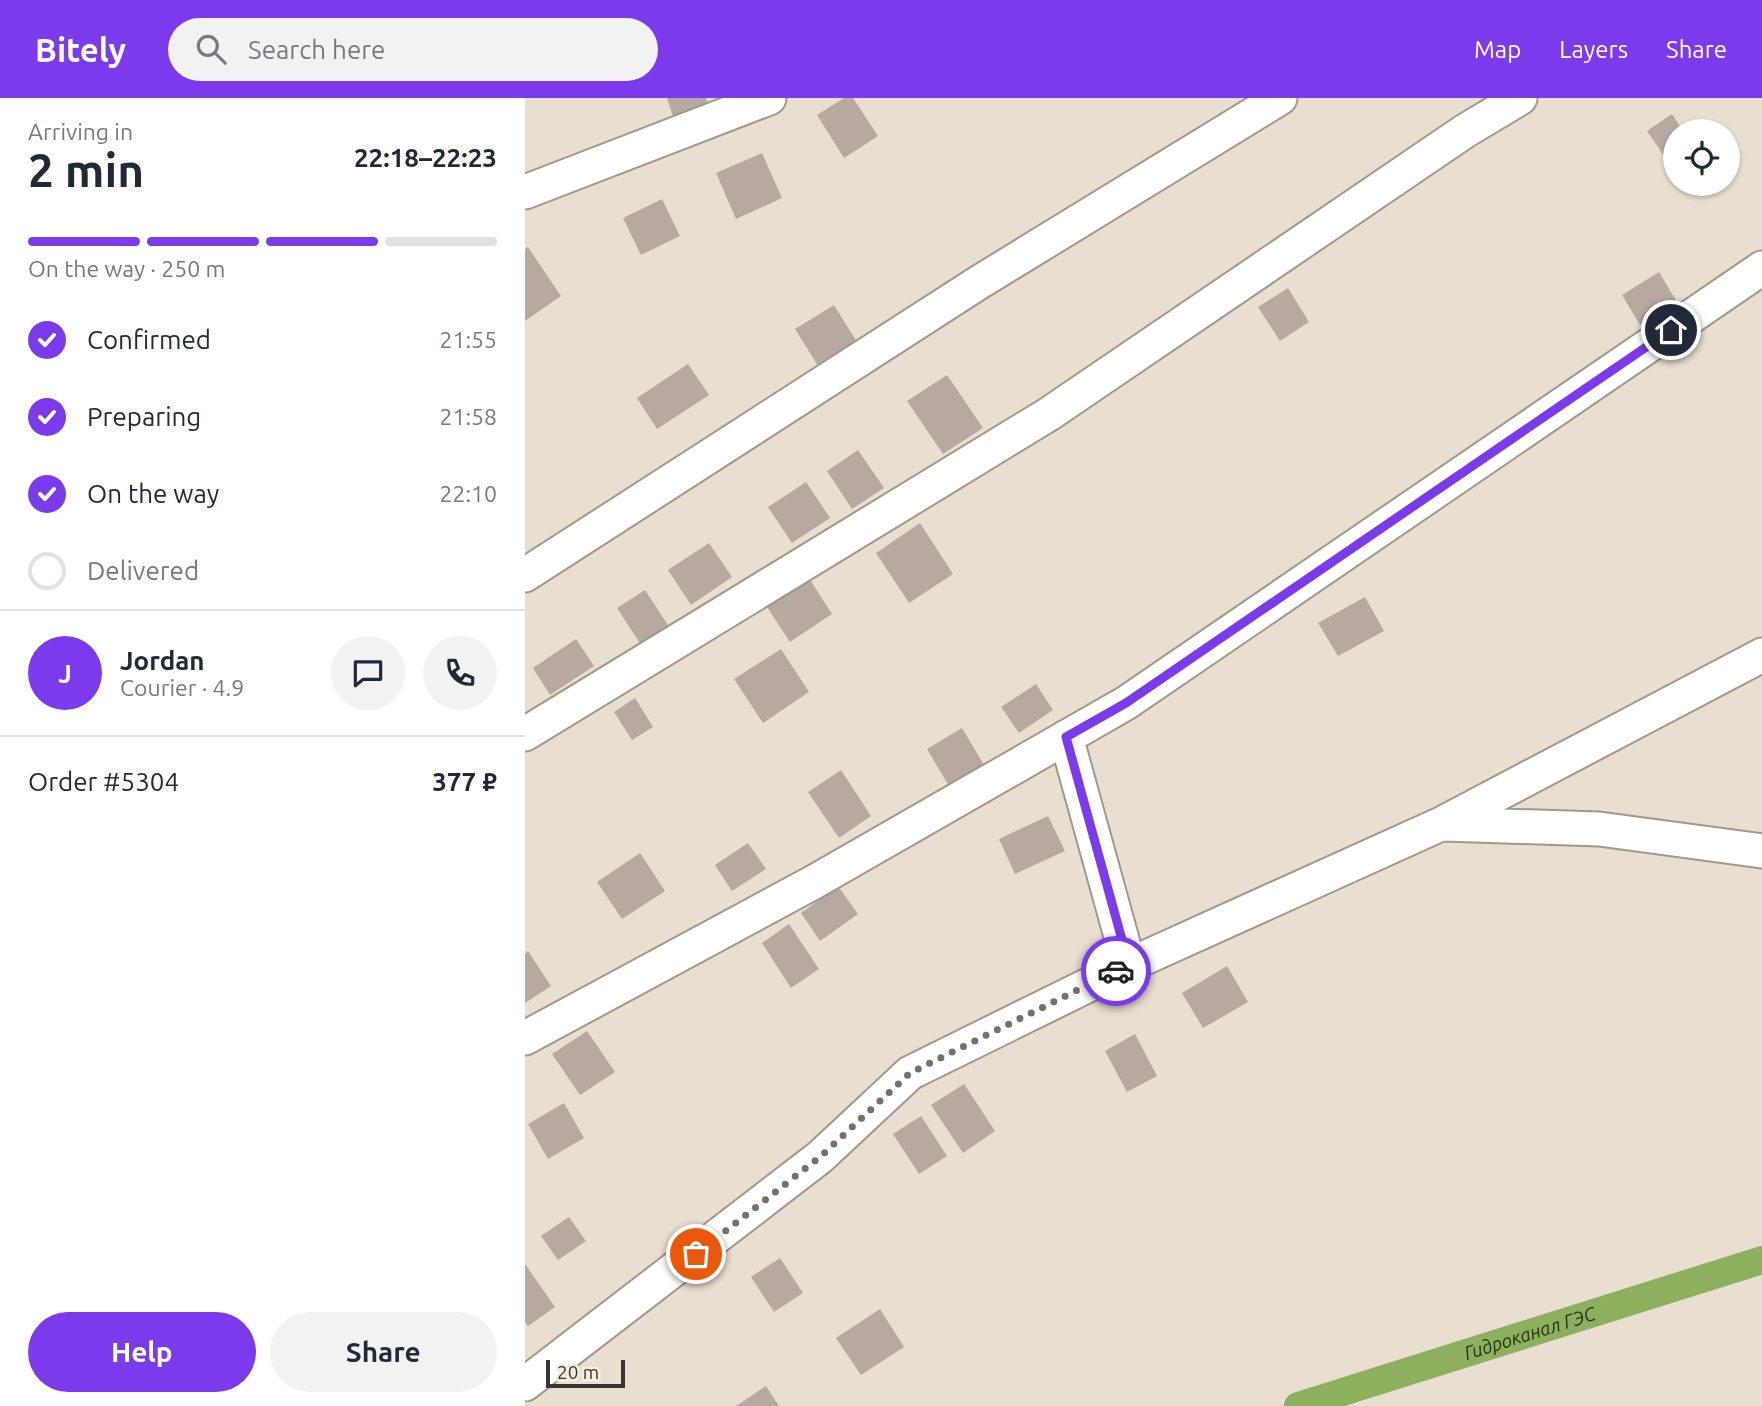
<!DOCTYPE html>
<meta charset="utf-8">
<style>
body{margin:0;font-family:Ubuntu,sans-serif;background:#f2f2f3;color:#1f2937;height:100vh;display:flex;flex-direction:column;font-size:26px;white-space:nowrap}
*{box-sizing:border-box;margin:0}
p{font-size:23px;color:#747a83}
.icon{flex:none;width:38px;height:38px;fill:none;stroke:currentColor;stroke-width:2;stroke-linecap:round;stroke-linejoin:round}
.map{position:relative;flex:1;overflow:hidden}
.side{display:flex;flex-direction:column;background:#fff;width:525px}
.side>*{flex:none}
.buttons{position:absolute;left:1138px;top:21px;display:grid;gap:14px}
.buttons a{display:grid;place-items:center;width:77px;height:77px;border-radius:50%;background:#fff;box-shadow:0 2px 5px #0004;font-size:35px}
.scale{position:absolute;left:21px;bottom:18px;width:79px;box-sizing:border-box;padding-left:7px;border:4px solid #38342f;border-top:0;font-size:19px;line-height:24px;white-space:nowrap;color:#38342f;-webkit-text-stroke:5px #f5edde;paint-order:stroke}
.pin{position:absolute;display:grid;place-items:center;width:60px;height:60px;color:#fff;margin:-30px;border:4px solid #fff;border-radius:50%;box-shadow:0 2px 7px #0007}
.courier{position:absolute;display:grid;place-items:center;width:70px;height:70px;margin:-35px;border:5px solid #7c3aed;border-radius:50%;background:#fff;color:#222;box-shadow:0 2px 9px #0007}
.summary em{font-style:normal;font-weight:700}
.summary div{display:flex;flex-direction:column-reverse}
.summary{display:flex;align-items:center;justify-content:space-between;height:119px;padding:0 28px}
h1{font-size:46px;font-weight:700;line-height:52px}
.bar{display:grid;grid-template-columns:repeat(4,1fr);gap:10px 7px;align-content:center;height:84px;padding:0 28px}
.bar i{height:9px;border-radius:5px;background:#e0e1e3}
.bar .selected{background:#7c3aed}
.bar p{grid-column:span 4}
.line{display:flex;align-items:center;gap:18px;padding:0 28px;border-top:2px solid #e0e1e3}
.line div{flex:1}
.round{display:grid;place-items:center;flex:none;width:74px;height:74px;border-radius:37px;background:#f2f2f3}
ol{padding:0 28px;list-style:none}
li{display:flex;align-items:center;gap:21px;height:77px}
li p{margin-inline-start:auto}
li .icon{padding:7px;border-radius:50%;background:#7c3aed;color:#fff;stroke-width:4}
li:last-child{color:#747a83}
li i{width:38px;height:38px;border:4px solid #e0e1e3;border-radius:50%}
.primary-button{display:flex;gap:14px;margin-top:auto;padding:14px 28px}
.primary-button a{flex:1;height:80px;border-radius:42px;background:#7c3aed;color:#fff;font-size:28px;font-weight:700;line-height:80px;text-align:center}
.primary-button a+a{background:#f2f2f3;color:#1f2937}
header{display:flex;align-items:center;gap:42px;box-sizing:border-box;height:98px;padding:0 35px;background:#7c3aed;color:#fff}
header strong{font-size:33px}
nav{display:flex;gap:38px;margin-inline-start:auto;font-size:24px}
.search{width:490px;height:63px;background:#f2f2f3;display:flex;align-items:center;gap:18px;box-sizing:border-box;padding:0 24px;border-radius:38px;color:#747a83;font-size:26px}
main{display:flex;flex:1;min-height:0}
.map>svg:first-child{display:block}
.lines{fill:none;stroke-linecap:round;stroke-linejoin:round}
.canal{stroke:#8db05f;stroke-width:28}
.building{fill:#b7a9a0}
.minor-casing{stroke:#a0988b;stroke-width:37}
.minor{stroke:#fff;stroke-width:33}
.done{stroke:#767068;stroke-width:7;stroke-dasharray:0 12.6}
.route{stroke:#7c3aed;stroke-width:9}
.labels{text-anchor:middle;stroke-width:5;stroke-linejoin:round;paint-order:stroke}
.water-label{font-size:19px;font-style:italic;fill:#253311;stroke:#f5edde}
</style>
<header>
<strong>Bitely</strong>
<div class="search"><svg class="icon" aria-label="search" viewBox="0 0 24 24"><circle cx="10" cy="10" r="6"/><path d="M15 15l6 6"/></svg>Search here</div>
<nav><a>Map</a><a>Layers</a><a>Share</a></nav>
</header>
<main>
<section class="side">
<div class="summary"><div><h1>2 min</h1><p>Arriving in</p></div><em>22:18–22:23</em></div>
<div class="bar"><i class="selected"></i><i class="selected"></i><i class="selected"></i><i></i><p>On the way · 250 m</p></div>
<ol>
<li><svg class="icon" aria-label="check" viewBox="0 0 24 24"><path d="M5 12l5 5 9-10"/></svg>Confirmed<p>21:55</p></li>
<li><svg class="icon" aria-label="check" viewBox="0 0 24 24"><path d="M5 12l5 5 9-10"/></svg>Preparing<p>21:58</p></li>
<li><svg class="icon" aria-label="check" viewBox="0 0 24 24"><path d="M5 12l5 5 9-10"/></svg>On the way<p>22:10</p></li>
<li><i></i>Delivered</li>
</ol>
<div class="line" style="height:126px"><b class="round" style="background:#7c3aed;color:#fff">J</b><div><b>Jordan</b><p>Courier · 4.9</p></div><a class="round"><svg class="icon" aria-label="chat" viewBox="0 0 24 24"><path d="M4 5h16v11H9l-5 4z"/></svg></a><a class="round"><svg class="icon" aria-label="phone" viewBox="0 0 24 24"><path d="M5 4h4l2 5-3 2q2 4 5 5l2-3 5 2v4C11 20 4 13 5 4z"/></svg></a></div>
<div class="line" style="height:91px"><div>Order #5304</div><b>377 ₽</b></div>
<div class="primary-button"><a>Help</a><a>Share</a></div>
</section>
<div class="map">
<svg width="1237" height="1308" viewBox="0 0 1237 1308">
<rect width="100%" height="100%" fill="#e8dfd1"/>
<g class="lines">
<path class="canal" id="s1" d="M773,1308L1237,1162"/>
</g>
<path class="building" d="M142,0H181L184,8L149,21Z
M319,0H328L353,38L319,60L292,17Z
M1147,16L1158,33H1150V74L1122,33Z
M237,55L257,100L211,121L191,75Z
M137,101L155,138L116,157L98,120Z
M3,149L36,198L0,223V151Z
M1134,174L1152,204L1115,227L1097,197Z
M763,190L784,224L755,243L733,209Z
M309,207L337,252L298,276L270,231Z
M163,266L184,297L132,331L112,300Z
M422,277L458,330L418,356L382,303Z
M333,352L359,390L327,411L302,373Z
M281,384L305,420L267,445L243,409Z
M395,425L428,476L384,505L351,455Z
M184,445L207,479L166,507L143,472Z
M280,474L307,516L265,544L238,503Z
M120,492L148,535L120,553L92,510Z
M840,499L859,533L813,558L793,525Z
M51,541L69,568L25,597L8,570Z
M256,551L284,594L238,625L209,581Z
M511,586L528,612L494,635L476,609Z
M110,600L128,629L107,642L89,614Z
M437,630L459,667L424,688L402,651Z
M316,672L346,718L314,740L283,694Z
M523,718L540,753L490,776L474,741Z
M223,745L241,771L207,793L190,767Z
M115,755L140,793L97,821L72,784Z
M313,788L333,816L295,843L276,815Z
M264,826L294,871L266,890L237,845Z
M3,853L26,888L0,905V856Z
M702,868L723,904L678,930L657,895Z
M62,933L90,974L55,997L27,956Z
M610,936L632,978L602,994L580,953Z
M439,986L470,1033L438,1055L406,1007Z
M39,1005L59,1040L23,1061L3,1026Z
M396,1018L422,1058L394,1076L368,1036Z
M44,1119L61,1143L33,1162L16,1138Z
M255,1160L278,1195L249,1214L226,1179Z
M0,1166L30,1209L3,1228L0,1224Z
M355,1211L379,1249L336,1277L311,1240Z
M241,1288L254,1308H211Z"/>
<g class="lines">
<g class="minor-casing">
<path id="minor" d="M0,94L244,0
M0,477L453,185L755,0
M0,636L524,316L940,33L995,0
M541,639L604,867
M919,726L1074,731L1237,753
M0,940L289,784L601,605L1237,170
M0,1286L295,1059L385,975L604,867L916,726L1237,557"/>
</g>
<use href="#minor" class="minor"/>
</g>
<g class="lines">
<path class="done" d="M171,1156L295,1059L385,975L591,873"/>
<path class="route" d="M591,873L604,867L541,639L601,605L1146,232"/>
</g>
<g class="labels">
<g class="water-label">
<text dy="7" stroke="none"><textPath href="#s1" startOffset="243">Гидроканал ГЭС</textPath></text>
</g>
</g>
</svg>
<div class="buttons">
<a><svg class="icon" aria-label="locate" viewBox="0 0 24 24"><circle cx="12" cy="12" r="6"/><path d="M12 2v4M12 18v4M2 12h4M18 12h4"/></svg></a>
</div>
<div class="scale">20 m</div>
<div class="pin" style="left:171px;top:1156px;background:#ea580c"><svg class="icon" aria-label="bag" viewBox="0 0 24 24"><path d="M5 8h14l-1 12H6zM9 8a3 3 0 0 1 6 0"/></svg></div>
<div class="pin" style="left:1146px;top:232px;background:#1f2937"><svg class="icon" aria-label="home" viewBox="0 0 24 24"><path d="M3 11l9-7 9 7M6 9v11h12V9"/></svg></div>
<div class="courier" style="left:591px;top:873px"><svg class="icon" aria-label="car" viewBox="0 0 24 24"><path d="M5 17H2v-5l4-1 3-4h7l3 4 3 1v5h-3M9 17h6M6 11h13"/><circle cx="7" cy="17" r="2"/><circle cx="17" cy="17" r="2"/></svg></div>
</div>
</main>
